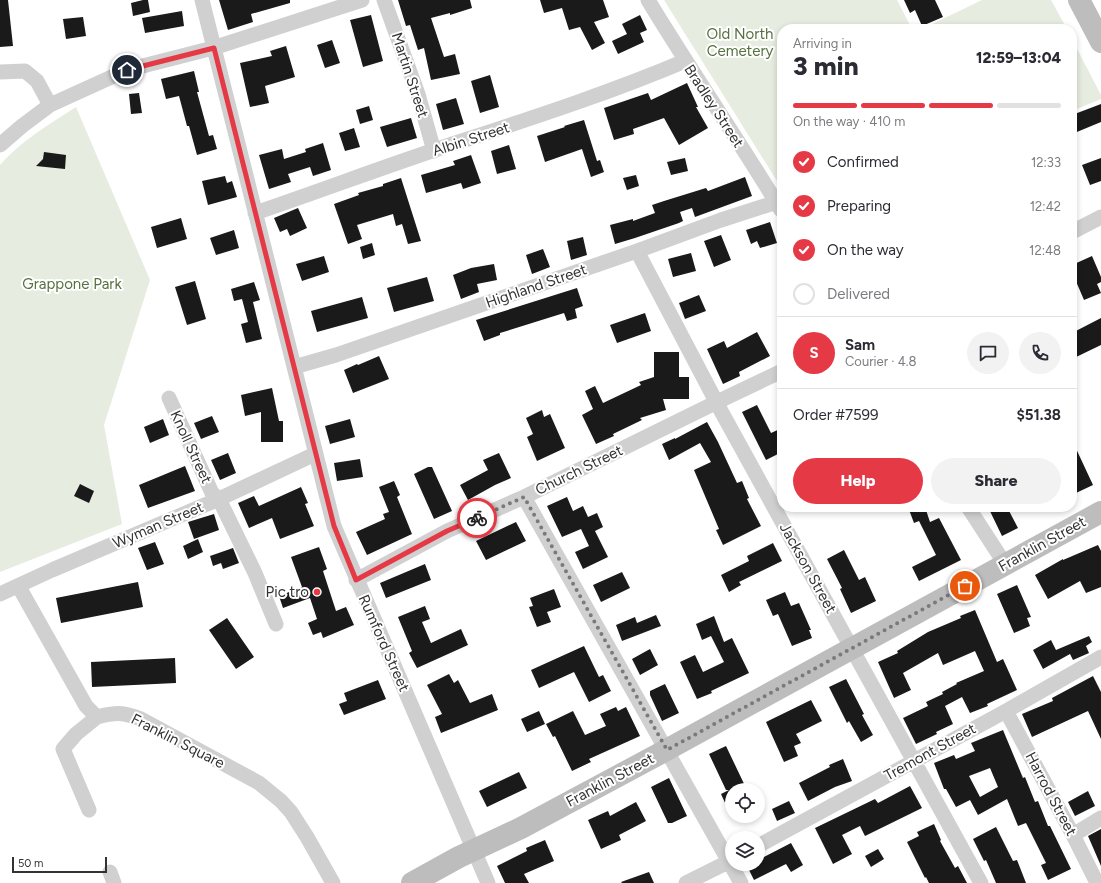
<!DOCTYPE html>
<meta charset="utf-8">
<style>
body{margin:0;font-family:Figtree,sans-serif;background:#f2f2f3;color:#2b2b33;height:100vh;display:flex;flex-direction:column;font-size:15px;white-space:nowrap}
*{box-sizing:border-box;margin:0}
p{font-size:13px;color:#7c7c81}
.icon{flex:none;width:22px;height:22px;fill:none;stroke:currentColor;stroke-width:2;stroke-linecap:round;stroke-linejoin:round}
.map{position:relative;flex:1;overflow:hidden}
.drawer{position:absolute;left:777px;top:24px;width:300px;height:488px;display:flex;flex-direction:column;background:#fff;border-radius:16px;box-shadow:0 2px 6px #0003}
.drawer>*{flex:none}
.tools{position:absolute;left:725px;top:783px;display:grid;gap:8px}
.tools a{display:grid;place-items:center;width:40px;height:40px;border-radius:50%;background:#fff;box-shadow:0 2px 6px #0003;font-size:20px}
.scale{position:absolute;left:12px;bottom:10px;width:95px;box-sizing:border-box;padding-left:4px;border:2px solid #333;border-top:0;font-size:11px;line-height:14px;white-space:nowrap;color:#333;-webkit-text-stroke:3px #fff;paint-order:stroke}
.pin{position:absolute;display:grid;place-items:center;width:34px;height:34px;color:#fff;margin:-17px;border:2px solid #fff;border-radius:50%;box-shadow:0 1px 4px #0007}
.courier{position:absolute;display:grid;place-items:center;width:40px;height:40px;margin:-20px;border:3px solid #e63946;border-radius:50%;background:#fff;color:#222;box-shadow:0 1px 5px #0007}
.summary em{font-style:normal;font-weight:800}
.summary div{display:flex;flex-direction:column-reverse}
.summary{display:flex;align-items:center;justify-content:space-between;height:68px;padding:0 16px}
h1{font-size:26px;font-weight:800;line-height:30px}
.bar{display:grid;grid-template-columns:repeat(4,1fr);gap:6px 4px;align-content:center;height:48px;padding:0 16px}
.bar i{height:5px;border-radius:3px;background:#e1e1e2}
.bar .on{background:#e63946}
.bar p{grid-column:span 4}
.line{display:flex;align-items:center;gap:10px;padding:0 16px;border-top:1px solid #e1e1e2}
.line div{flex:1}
.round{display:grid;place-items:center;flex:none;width:42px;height:42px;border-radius:21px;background:#f2f2f3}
ol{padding:0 16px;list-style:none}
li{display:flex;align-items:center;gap:12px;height:44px}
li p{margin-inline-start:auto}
li .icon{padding:4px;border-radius:50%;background:#e63946;color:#fff;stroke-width:4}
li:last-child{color:#7c7c81}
li i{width:22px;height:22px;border:2px solid #e1e1e2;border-radius:50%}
.primary-button{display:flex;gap:8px;margin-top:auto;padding:8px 16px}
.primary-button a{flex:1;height:46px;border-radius:24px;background:#e63946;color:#fff;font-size:16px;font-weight:800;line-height:46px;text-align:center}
.primary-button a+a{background:#f2f2f3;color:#2b2b33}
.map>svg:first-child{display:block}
.green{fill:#e6ecdf}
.building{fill:#1a1a1a;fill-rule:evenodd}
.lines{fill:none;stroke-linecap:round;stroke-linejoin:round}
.street{stroke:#d0d0d0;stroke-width:15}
.secondary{stroke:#bdbdbd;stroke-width:22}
.done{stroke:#7a7a7a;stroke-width:4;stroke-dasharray:0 7.2}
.route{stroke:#e63946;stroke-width:5}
.poi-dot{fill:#e63946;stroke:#fff;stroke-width:1.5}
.labels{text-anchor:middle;stroke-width:4;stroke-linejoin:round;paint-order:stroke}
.park-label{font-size:15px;fill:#56703f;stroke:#fff}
.street-label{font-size:15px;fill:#333;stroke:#fff}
.poi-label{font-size:15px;fill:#333;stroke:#fff;text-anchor:end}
</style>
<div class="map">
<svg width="1101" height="883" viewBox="0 0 1101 883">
<rect width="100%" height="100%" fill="#fff"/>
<path class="green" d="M664,0H897L912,29H782V189Z
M982,0H1051L1067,29H922Z
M1072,39L1101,95V99L1072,111Z
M76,107L150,280L104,425L122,524L0,572V165C22,140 48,125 76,107Z"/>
<path class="building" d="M0,0H8L13,46L0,47Z
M143,0H148L150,12L133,16L131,3Z
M219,0H290V3L251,14L253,22L228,30Z
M398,0H470L472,8L450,15V13L431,18L444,57L455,54L460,74L431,80L424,48L418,50L410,25L406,26Z
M540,0H603L609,17L594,22L605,43L592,50L580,27L569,30L562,8L544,13Z
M904,0H935L943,17L922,26L915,10L910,13Z
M182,11L184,26L145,33L142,18Z
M371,15L383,61L363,67L350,20Z
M640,15L647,30L640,33L644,42L618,54L612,41L627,34L622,24Z
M83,17L86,36L66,39L63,19Z
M332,40L340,63L325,68L317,45Z
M286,46L295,77L265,86L269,103L250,107L240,63L272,56L270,51Z
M194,71L199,92H197L209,136L213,135L217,149L197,155L189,126H187L179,96L166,99L161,79Z
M490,75L499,107L480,113L471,81Z
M687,83L698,107H696L708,128L679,145L664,118L633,129L634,134L614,140L604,108L648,93L651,100Z
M139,93L142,113L131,114L129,94Z
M456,98L464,124L443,130L436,104Z
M1101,104V122L1072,134V115Z
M369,106L373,120L360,124L356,110Z
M411,118L417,138L387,147L380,127Z
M584,120L597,161L600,160L604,172L591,177L582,149L545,162L537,136L565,127L564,126Z
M354,128L360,147L345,151L339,133Z
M323,143L331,170L313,176L310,167L288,174L291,182L269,189L259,155L282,149L284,159L306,152L305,149Z
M509,145L516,169L497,174L491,151Z
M44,152L66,155L65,169L36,166L43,159Z
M471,155L481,183L463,189L461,183L426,193L421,175L455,165L453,161Z
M685,158L688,171L671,175L667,162Z
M1101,158V181L1090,185L1082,165Z
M636,175L639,186L627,190L623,178Z
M225,176L227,183L232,181L237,197L208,205L202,181Z
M745,177L752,196L695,217L692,208L680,212L683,221L679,223L635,238L615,244L610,225L633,219V221L655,213L652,205L664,201L706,188L708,191Z
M401,178L421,241L408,244L402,224L396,226L393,214L357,225L362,239L348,244L334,204L359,195L358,193L383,186V184Z
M298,208L307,228L290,236L287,229L280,232L274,218Z
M181,218L187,239L157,248L151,227Z
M770,222L777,243L760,248L757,241L751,244L746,230Z
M234,230L239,248L216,255L210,238Z
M721,235L731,260L714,267L704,241Z
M583,237L587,255L571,260L567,241Z
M372,243L375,255L363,259L360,247Z
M543,249L550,267L532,274L526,255Z
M691,253L696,271L673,277L668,259Z
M324,256L329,272L302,281L296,264Z
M1092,256L1101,277V282L1097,284L1101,293L1084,300L1072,272V265Z
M494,264L497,280L477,284L479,292L461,299L453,275L471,268Z
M427,277L434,301L394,312L387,288Z
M195,281L206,319L187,325L175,287Z
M254,282L260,300L253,302L262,339L246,343L241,324L248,322L242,299L234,301L231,289Z
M577,288L583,306L575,309L577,318L567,321L564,313L500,333V335L484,341L476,320Z
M699,295L706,311L685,319L679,303Z
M362,297L368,318L317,332L311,311Z
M645,313L651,331L617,343L610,325Z
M1101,318V345L1072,359V333Z
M757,332L770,356L739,372L740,376L723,384L707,349L724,341L727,348Z
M654,352H679V377H689V399H663L666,410L640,418L642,420L613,434L614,436L596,444L582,415L593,409L585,391L595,386L603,403L641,385L639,382L654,377Z
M379,356L389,379L353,393L344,370L357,364L358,365Z
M272,388L279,421H283V442H261V412L245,416L241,395Z
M757,405L771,433L782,428V452L766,460L742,412Z
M542,410L544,417L550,414L565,448L537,461L527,437L533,434L526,418Z
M212,416L219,432L201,439L194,423Z
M163,419L169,435L150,443L144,427Z
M350,419L355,437L330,444L325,426Z
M707,422L718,442L737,483L742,481L749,498L747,499L761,526L723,545L716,530L719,529L694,470L711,462L700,443L669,460L662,444L675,438V439Z
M1072,440L1093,485L1076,493L1072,484Z
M228,453L236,473L220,480L211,460Z
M499,453L511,478L495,485L468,500L460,485L488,470L483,460Z
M360,459L363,477L337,481L334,463Z
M185,466L195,491L148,508L139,485Z
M428,467H432L452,511L434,519L414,474Z
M394,481L400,495L397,497L412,534L367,555L356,532L385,519L383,514L389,512L379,487Z
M80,484L94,491L89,503L74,496Z
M301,487L308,503L305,504L314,526L280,539L272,518L249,528L238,503L254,496L259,506Z
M567,497L573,511L583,506L588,517L597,513L603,527L595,531L608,557L583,569L575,552L589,546L581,529L562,537L547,506Z
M908,507H925L930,522L939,518L961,560L919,581L912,567L936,555L919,521L914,523Z
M988,507H1007L1018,528L1002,536Z
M214,514L219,530L194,539L188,522Z
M516,522L526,541L486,560L476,541Z
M198,539L203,552L188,559L183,546Z
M155,542L164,564L147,570L138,548Z
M773,543L782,561L739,582L741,585L729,592L721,575L749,561L747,556Z
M1098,545L1101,551V587L1086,593L1080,581L1048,599L1035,575L1063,559V560Z
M319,547L327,569L323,571L336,611L346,607L354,625L323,638L321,632L313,635L308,623L317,619L310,598L283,608L279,596L302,587L291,557Z
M233,548L239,563L223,569L221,563L213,566L210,556Z
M844,550L859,580L865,577L876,601L851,613L840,589L842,588L827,559Z
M425,564L431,580L386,598L380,583Z
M622,572L630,588L601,602L593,585Z
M138,582L143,607L61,623L56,598Z
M1017,585L1031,617L1027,618L1030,626L1014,633L997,594Z
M554,589L561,607L547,612L551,622L537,627L529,607L533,606L530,598Z
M785,592L791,606L799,603L811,630H809L812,638L792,646L778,614L773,616L766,600Z
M425,606L430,619L422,622L431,643L461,629L468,645L417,668L409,653L412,651L398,617Z
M975,610L997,662L1003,659L1017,690L987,704L988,706L970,713L962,697L945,706L953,724L936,732L937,734L916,744L903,718L928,706L926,702L943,694L942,692L957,684L956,683L984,671L975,651L943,665L938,653L903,673L911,690L894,698L878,662L898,653L897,651L928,632L961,618L960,616Z
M656,615L661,626L622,641L616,625L635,617L637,623Z
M714,616L724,642L732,638L749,673L711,691L712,693L697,699L680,662L695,655L703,672L724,662L711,636L702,640L696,624Z
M227,618L254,657L236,669L209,630Z
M1089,636L1092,642L1086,646L1089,653L1073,660L1070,654L1043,669L1033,650L1051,640L1056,650Z
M584,646L599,677L603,675L611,691L589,702L574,672L539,688L531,670Z
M650,649L658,665L640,675L632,659Z
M175,658L176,683L92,687L91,662Z
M449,674L454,683L458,680L470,703L492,694L498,710L441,733L435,717L442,714L427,685Z
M1093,676L1101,692V739L1088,711L1032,737L1022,714L1053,701L1052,698Z
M846,679L864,714L862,715L873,735L861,742L849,721L847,723L829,687Z
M378,680L386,699L344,715L339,704L347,701L344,693Z
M665,684L679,713L662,721L650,695V691Z
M811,700L822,721L796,734L801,743L794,746L798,756L784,762L766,722Z
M616,707L618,711L626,707L640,736L589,759L591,762L572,771L555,736L553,737L546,724L573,711L585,735L606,726L600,714Z
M539,711L545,724L527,732L521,719Z
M1003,730L1023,778L1025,777L1035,802L1038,801L1048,826H1050L1071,869L1048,880L1041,865L1046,863L1026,823L1018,826L1007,799L978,815L970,800L956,807L946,789H944L934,763L954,755L956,759L975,751L971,743ZM990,768L998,787L980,797L969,776Z
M726,746L747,790H732V818L721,794L729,790H726L709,754Z
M843,759L852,781L835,787L808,801L799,783L830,767L829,765Z
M519,772L527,788L487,807L479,791Z
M669,778L687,816L672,823H668L651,787Z
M910,786L922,808L865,836L860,826L842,835L852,854L833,864L815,828L875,799L878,803Z
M1088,791L1095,806L1075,816L1068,802Z
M789,801L795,813L777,821L772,809Z
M636,802L646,821L619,835L621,840L601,849L588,820L608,811L610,816Z
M934,824L941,840L940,841L955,868L958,866L967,883H929L926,877L925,878L907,842L919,836L917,832Z
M996,827L1013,861L1017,860L1026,883H996L986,860L984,861L973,839Z
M1101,829V866L1088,836Z
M545,840L554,861L524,874L529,883H505L497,866L527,851L526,848Z
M791,843L803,865L791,872L786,864L754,880L746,864H758V860Z
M878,849L884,859L871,867L865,856Z
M649,872L654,883H622L621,882Z"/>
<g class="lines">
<path class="street" d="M202,0L334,526L488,883
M384,0L418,94L434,151
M648,0C691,71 738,139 781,210
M0,72L25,71L37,81L50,105
M0,145L22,126L50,105L127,70L213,48L362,0
M255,213C326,189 396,162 468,139C541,115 614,91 685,61
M1072,232L1101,217
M637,251L721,411L981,883
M294,367L336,355L637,251L721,220L777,202
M169,398L212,493L219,499L255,573L276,624
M524,497L741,883
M968,507L1005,564
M356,580L447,531L524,497L717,402L782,371
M19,587L86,706L97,717C116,712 123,712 141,719L259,783L281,801L291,812L307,837L333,883
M0,594L52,570L219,499L315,454
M1006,711L1073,835L1095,879
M89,810L63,749L76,734L97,717
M1073,835L1101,818
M758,846L1006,711L1101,657
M110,872L114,883
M686,883L732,860"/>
<path class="secondary" d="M1079,0L1101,42
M412,883L459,857L521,828L659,754L1101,512"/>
</g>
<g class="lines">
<path class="done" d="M477,518L524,497L667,750L965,586"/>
<path class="route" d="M127,70L214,48L334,526L356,580L447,531L477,518"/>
</g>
<circle class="poi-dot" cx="317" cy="592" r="4"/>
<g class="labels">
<g class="park-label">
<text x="740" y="39">Old North<tspan x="740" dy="17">Cemetery</tspan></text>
<text x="72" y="289">Grappone Park</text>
</g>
<g class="street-label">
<text transform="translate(410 75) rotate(72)" y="5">Martin Street</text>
<text transform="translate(714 106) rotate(57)" y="5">Bradley Street</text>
<text transform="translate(471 139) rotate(-18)" y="5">Albin Street</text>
<text transform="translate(536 286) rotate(-19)" y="5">Highland Street</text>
<text transform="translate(191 447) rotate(65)" y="5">Knoll Street</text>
<text transform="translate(579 470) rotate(-26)" y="5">Church Street</text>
<text transform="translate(158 525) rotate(-23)" y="5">Wyman Street</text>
<text transform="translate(1042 544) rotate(-29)" y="5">Franklin Street</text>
<text transform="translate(808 568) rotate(61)" y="5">Jackson Street</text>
<text transform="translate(384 643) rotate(66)" y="5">Rumford Street</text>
<text transform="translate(178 741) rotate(27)" y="5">Franklin Square</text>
<text transform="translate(930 752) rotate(-29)" y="5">Tremont Street</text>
<text transform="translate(610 780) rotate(-28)" y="5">Franklin Street</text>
<text transform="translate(1051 794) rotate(62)" y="5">Harrod Street</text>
</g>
<g class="poi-label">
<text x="309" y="597">Pic tro</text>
</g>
</g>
</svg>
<div class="tools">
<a><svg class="icon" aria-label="locate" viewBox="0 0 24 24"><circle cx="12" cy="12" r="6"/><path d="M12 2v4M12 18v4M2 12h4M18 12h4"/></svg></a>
<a><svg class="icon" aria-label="layers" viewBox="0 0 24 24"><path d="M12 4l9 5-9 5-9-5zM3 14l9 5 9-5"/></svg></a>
</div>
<div class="scale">50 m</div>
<div class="pin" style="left:965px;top:586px;background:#ea580c"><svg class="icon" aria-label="bag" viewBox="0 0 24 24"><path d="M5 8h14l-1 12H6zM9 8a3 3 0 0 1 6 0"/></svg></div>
<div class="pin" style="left:127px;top:70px;background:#1f2937"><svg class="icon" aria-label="home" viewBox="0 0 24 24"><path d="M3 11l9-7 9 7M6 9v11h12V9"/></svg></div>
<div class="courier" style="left:477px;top:518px"><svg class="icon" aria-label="bike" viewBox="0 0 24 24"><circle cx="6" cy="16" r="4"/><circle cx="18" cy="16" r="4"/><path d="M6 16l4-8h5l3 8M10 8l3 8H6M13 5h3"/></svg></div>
<section class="drawer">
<div class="summary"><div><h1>3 min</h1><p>Arriving in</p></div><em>12:59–13:04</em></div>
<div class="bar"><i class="on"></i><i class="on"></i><i class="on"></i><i></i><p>On the way · 410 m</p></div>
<ol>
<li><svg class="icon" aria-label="check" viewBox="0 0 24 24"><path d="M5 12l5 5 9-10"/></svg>Confirmed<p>12:33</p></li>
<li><svg class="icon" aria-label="check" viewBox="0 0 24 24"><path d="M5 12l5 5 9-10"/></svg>Preparing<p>12:42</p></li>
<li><svg class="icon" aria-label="check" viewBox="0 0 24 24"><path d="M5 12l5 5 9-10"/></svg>On the way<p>12:48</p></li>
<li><i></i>Delivered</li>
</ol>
<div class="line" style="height:72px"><b class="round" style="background:#e63946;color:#fff">S</b><div><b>Sam</b><p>Courier · 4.8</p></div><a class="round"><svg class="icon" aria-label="chat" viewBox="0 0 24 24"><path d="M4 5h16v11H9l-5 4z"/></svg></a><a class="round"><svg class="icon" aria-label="phone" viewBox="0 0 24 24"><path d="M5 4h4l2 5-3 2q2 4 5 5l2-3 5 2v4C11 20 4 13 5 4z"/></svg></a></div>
<div class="line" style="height:52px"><div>Order #7599</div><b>$51.38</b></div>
<div class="primary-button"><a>Help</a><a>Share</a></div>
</section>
</div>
